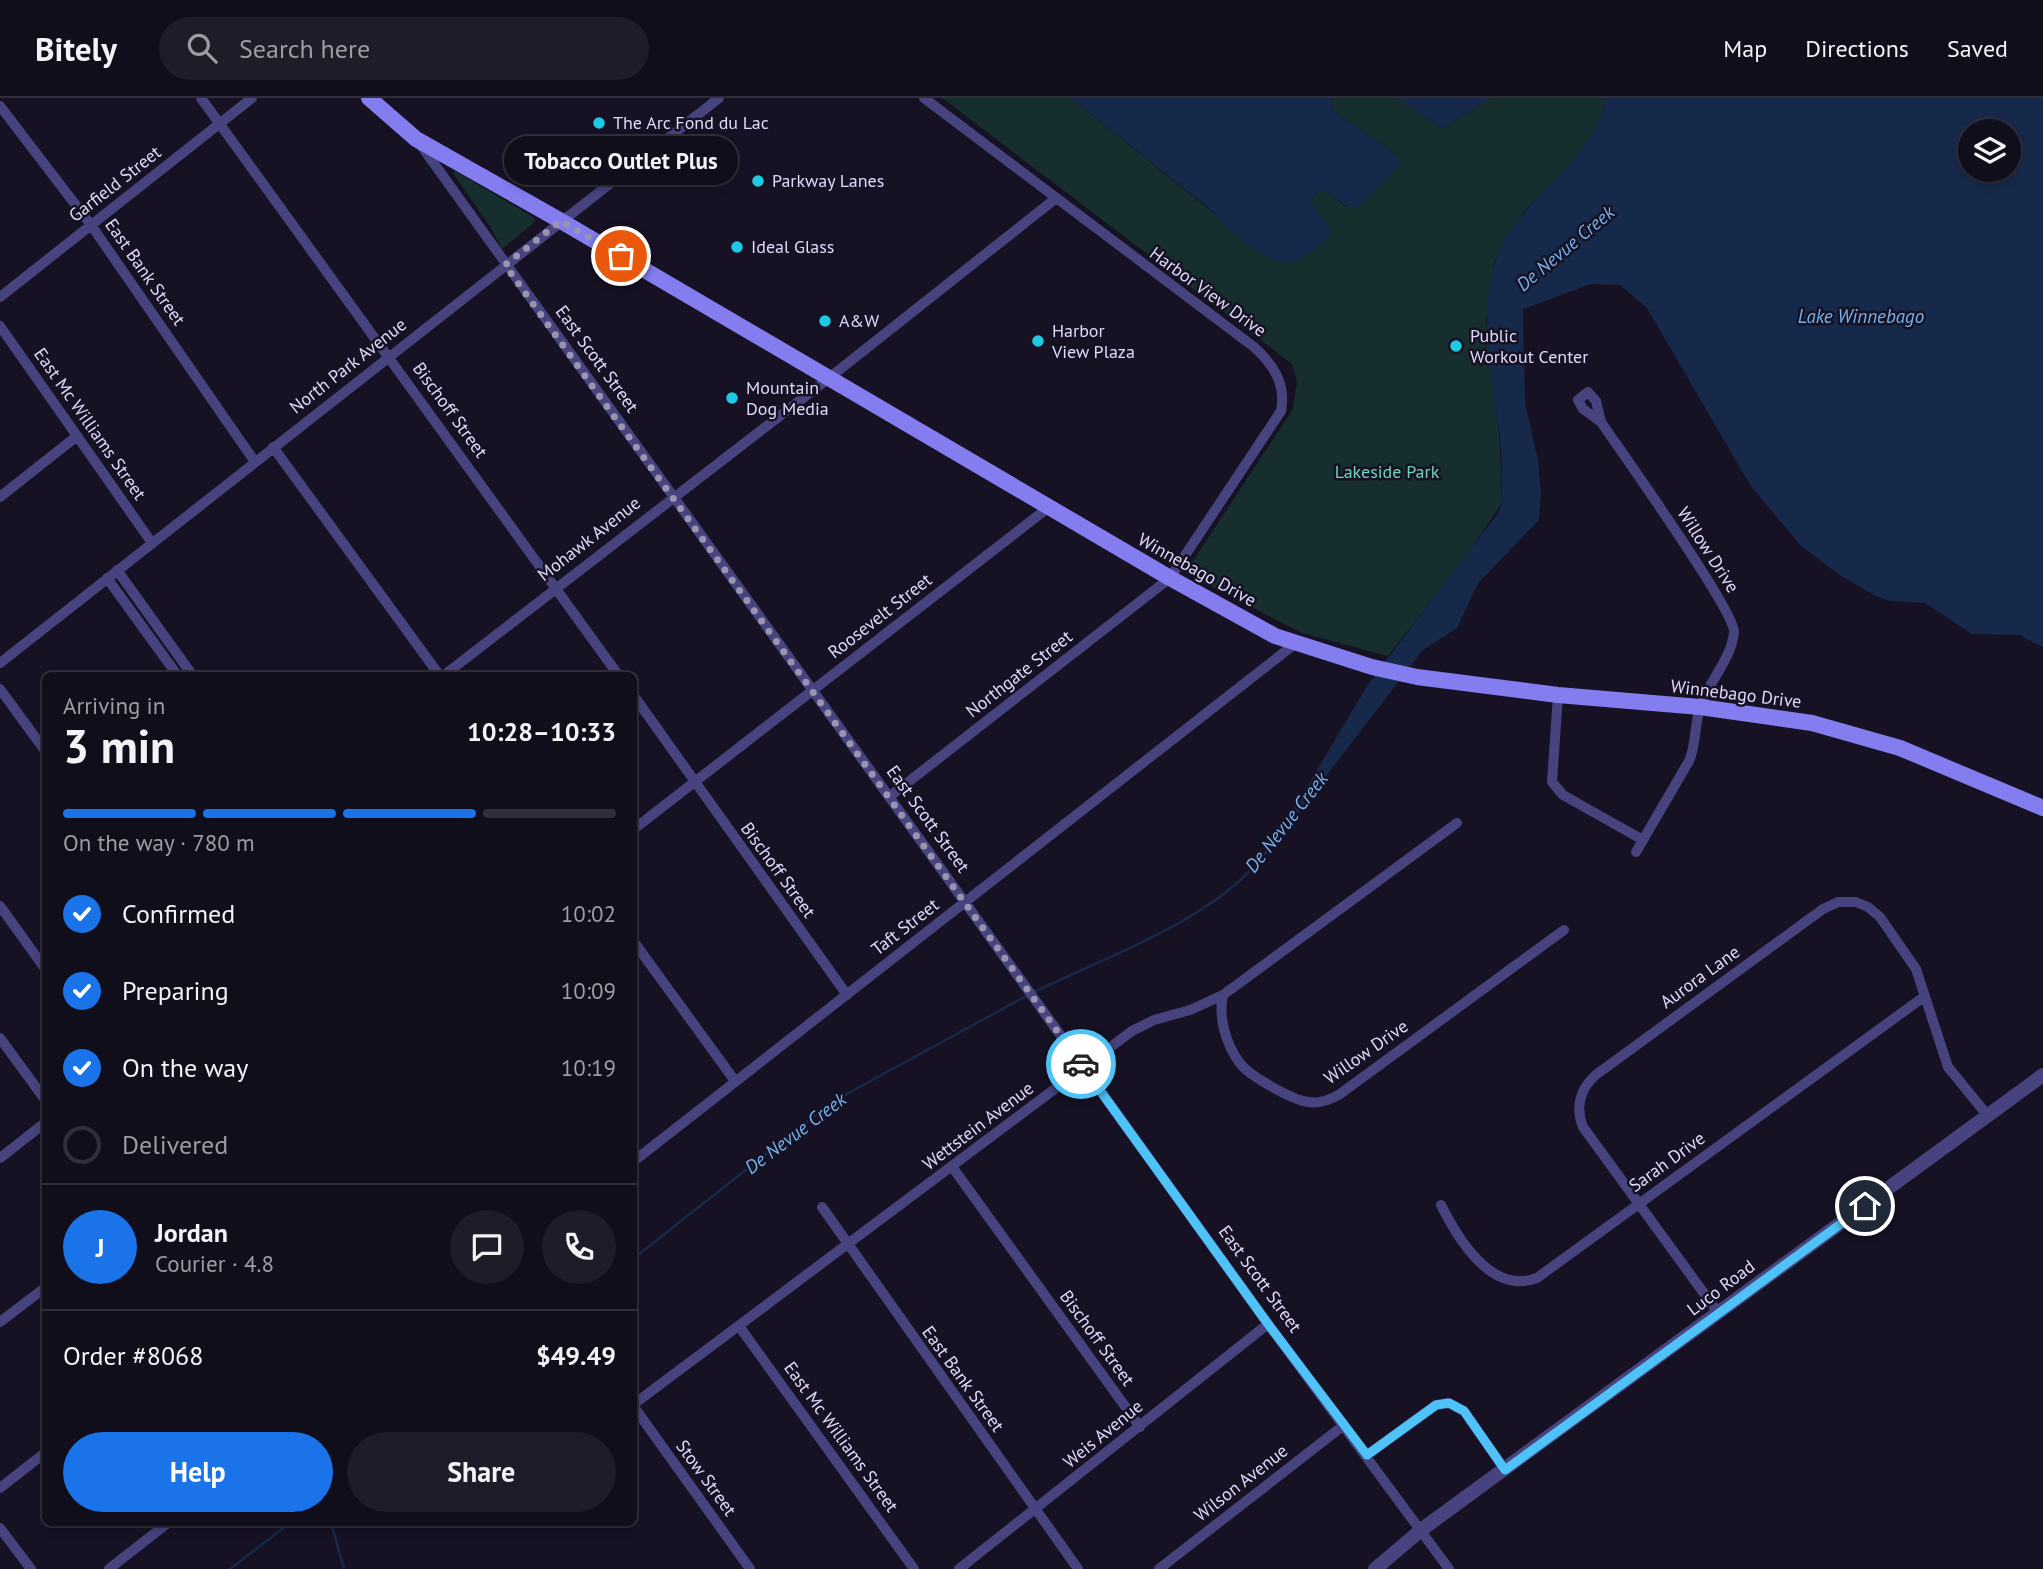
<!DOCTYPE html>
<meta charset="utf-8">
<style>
body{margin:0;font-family:"PT Sans",sans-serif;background:#1e1c28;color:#f1f3f6;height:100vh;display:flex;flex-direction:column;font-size:26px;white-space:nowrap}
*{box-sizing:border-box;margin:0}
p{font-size:23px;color:#9c9ca3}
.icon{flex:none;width:38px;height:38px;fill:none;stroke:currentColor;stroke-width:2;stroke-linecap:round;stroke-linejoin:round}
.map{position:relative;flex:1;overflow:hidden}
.side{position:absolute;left:42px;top:574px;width:595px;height:854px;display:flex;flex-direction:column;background:#100e1b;border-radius:10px;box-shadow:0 4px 10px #0003,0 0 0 2px #302e3a}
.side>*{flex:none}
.buttons{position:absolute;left:1958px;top:21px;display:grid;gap:14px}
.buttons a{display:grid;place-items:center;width:63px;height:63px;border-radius:50%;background:#100e1b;box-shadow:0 4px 10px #0003,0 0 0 2px #302e3a;font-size:35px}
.pin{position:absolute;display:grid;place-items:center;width:60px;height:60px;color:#fff;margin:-30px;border:4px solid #fff;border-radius:50%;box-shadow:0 2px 7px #0007}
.courier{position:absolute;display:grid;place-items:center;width:70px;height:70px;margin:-35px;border:5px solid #4fc3f7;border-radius:50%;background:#fff;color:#222;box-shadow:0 2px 9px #0007}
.bubble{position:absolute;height:49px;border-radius:24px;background:#100e1b;box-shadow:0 4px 10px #0003,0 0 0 2px #302e3a;font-size:23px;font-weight:600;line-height:49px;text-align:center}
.headline em{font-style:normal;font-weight:600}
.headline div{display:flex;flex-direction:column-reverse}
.headline{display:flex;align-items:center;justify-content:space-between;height:119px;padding:0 21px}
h1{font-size:46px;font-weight:600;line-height:52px}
.bar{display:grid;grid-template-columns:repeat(4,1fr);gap:10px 7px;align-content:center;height:84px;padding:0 21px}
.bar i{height:9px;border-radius:5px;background:#302e3a}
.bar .current{background:#1a73e8}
.bar p{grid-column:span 4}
.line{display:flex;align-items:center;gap:18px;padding:0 21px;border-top:2px solid #302e3a}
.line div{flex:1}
.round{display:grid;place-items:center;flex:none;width:74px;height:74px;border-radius:37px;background:#1e1c28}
ol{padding:0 21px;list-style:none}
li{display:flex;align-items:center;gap:21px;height:77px}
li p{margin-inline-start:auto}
li .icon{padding:7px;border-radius:50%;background:#1a73e8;color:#fff;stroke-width:4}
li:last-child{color:#9c9ca3}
li i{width:38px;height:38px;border:4px solid #302e3a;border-radius:50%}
.primary-button{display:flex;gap:14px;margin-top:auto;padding:14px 21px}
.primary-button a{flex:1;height:80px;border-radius:42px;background:#1a73e8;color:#fff;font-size:28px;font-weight:600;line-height:80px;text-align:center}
.primary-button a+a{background:#1e1c28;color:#f1f3f6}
header{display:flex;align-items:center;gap:42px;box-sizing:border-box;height:98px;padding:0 35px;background:#100e1b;border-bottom:2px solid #302e3a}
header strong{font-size:33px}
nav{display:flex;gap:38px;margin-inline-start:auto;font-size:24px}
.search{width:490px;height:63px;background:#1e1c28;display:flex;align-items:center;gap:18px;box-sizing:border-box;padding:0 24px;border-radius:38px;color:#9c9ca3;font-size:26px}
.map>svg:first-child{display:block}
.green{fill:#162e2e}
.water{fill:#17294a;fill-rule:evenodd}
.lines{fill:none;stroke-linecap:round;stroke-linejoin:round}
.stream{stroke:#17294a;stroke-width:2.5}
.minor{stroke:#47437e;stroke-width:10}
.tertiary{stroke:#47437e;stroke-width:14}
.secondary{stroke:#837def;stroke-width:16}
.done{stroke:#9994af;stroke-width:7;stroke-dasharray:0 12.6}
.route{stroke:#4fc3f7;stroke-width:9}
.poi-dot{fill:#1ec9e3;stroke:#161224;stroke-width:2.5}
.labels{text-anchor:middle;stroke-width:5;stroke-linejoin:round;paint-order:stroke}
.poi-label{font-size:18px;fill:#dfdafa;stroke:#161224;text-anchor:start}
.street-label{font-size:18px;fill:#dfdafa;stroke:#161224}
.park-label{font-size:18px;fill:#6fd2bc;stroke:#161224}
.water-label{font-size:19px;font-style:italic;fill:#75b2ee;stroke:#161224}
</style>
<header>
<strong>Bitely</strong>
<div class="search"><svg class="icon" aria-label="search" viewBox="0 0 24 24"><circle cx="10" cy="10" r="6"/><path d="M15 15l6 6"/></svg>Search here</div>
<nav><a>Map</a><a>Directions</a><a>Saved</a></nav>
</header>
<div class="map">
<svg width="2043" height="1471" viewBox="0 0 2043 1471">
<rect width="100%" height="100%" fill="#161224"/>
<path class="green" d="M942,0H1071L1215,116L1330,131L1311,105L1318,92L1326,93L1346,109L1398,58L1334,13L1330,0H1398L1442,31L1490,0H1607L1599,26L1585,51L1558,82L1525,112L1494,164L1486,223L1500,346L1502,405L1463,463L1388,558L1302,535L1185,475L1293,311L1297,283L1292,266Z
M455,73L532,118L536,123L502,151L491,130L453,75Z"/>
<path class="water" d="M1071,0H1330L1334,13L1398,58L1400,67L1356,111C1340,109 1333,93 1318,92L1311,105L1330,131C1327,142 1322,146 1313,152C1276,183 1245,142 1214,118L1215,115Z
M1398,0H1490L1442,31Z
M1607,0H2043V549L2019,537L1972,536L1925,505L1890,503L1876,498L1841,478L1801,448L1750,387L1647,210L1620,187L1591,186L1523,211L1525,305L1538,363L1541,396L1539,422L1478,485L1457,530L1423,552L1269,752L1369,585L1499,414L1502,405C1502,384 1502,362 1500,341C1493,283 1473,200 1503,146C1534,88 1587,70 1607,0ZM1970,33H2009V72H1970Z"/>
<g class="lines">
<path class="stream" d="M1034,894C1110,857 1222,819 1270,749
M634,1160L832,1004L1028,897
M331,1424L344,1471
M230,1471L291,1424"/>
<path class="minor" d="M201,0L619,578
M0,8L91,127L255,364
M420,46L1268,1226L1449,1471
M0,199L252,0
M0,228L152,445
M1601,324L1596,303L1588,294L1578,302L1583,311L1601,324C1620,352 1735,513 1734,534C1732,559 1710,583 1701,606C1694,625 1697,645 1689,663L1636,754
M273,349L440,578
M0,399L77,338
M117,472L193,578
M107,480L178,578
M0,565L719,0
M443,578L829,280L1055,101
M0,591L46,654
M1558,597L1552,684L1563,697L1643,742
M634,598L847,897
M889,699L1170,480L1281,313C1286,286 1274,267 1254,249L924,0
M634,731L1049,409
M0,808L46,872
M634,844L735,983
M1223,897C1218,919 1226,946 1239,964C1249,978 1292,1002 1309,1004C1320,1006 1330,1002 1340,996L1564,832
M0,940L46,1003
M0,1060L46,1024
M634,1063L1296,545
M953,1070L1140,1329
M1441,1107C1458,1141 1492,1197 1537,1180L1925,898
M822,1109L1078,1471
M1719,1216L1583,1029C1575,1009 1580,990 1597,976L1823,811L1838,804H1856L1868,809L1880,819L1916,871L1948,969L1988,1018
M0,1224L46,1189
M739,1228L914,1471
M634,1306L1132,933L1154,922L1190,912L1223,897L1457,725
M634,1309L750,1471
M1367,1357L1436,1307L1449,1305L1464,1313L1505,1372
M0,1390L46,1354
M0,1430L31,1471
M109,1471L169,1424
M959,1471L1268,1226
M1159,1471L1344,1327"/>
<path class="tertiary" d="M1375,1471L1421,1432L2043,977"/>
<path class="secondary" d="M369,0L416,41L561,123L1170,480L1275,538L1372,569L1417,579L1558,597L1700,609L1812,625L1900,650L2043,710"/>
</g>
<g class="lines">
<path class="done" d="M621,158L561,123L505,167L1081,966"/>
<path class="route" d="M1081,966L1268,1226L1367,1357L1436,1307L1449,1305L1464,1313L1505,1372L1865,1108"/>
</g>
<g class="poi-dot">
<circle cx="599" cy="25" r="7"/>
<circle cx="758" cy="83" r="7"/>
<circle cx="737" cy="149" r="7"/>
<circle cx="825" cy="223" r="7"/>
<circle cx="1038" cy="243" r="7"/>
<circle cx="1456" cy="248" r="7"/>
<circle cx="732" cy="300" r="7"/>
</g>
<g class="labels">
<g class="poi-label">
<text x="613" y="31">The Arc Fond du Lac</text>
<text x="772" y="89">Parkway Lanes</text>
<text x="751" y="155">Ideal Glass</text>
<text x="839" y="229">A&amp;W</text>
<text x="1052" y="239">Harbor<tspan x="1052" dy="21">View Plaza</tspan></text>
<text x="1470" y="244">Public<tspan x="1470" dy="21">Workout Center</tspan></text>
<text x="746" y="296">Mountain<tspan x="746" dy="21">Dog Media</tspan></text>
</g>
<g class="street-label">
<text transform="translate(115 86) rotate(-38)" y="6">Garfield Street</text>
<text transform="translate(145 174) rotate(55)" y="6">East Bank Street</text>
<text transform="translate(1208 194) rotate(36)" y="6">Harbor View Drive</text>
<text transform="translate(597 261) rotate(54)" y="6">East Scott Street</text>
<text transform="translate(348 268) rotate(-38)" y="6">North Park Avenue</text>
<text transform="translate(450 312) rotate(54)" y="6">Bischoff Street</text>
<text transform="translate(90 326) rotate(55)" y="6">East Mc Williams Street</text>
<text transform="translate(589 441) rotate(-38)" y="6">Mohawk Avenue</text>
<text transform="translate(1708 452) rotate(57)" y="6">Willow Drive</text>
<text transform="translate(1197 472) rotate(29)" y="6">Winnebago Drive</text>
<text transform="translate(880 518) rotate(-38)" y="6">Roosevelt Street</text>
<text transform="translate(1019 576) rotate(-38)" y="6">Northgate Street</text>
<text transform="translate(1736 596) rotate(7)" y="6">Winnebago Drive</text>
<text transform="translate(928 721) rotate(54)" y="6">East Scott Street</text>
<text transform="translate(778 772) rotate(54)" y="6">Bischoff Street</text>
<text transform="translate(905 829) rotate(-38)" y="6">Taft Street</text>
<text transform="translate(1700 879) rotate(-36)" y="6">Aurora Lane</text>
<text transform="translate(1366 954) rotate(-35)" y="6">Willow Drive</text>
<text transform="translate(978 1028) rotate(-37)" y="6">Wettstein Avenue</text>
<text transform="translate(1667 1064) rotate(-36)" y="6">Sarah Drive</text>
<text transform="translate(1260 1181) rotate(54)" y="6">East Scott Street</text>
<text transform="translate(1721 1190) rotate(-37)" y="6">Luco Road</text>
<text transform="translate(1097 1240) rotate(54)" y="6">Bischoff Street</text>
<text transform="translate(963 1281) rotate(54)" y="6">East Bank Street</text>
<text transform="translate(1103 1336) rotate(-39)" y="6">Weis Avenue</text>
<text transform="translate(841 1339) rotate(54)" y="6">East Mc Williams Street</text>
<text transform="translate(706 1380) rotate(54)" y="6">Stow Street</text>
<text transform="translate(1241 1385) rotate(-38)" y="6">Wilson Avenue</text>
</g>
<g class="park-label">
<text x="1387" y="380">Lakeside Park</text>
</g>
<g class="water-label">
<text transform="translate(1565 150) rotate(-40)" y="7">De Nevue Creek</text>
<text x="1861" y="225">Lake Winnebago</text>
<text transform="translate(1286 724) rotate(-52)" y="7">De Nevue Creek</text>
<text transform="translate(795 1035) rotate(-37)" y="7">De Nevue Creek</text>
</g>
</g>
</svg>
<div class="buttons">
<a><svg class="icon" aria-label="layers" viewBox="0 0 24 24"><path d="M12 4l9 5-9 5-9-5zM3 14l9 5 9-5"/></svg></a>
</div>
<div class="pin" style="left:621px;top:158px;background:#ea580c"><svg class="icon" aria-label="bag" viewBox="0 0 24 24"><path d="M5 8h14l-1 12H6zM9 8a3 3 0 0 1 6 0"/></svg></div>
<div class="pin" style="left:1865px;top:1108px;background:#1f2937"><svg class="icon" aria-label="home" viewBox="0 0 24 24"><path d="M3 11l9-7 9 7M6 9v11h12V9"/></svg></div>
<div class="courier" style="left:1081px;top:966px"><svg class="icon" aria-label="car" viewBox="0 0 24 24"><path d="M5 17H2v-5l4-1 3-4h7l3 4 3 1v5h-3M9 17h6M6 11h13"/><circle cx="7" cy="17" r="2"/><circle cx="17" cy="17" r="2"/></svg></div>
<div class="bubble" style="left:504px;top:38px;width:234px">Tobacco Outlet Plus</div>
<section class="side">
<div class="headline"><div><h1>3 min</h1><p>Arriving in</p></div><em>10:28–10:33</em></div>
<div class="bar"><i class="current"></i><i class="current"></i><i class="current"></i><i></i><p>On the way · 780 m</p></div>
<ol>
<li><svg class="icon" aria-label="check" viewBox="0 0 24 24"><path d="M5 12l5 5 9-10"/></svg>Confirmed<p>10:02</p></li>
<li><svg class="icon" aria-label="check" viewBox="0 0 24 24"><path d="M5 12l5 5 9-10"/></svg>Preparing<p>10:09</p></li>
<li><svg class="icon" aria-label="check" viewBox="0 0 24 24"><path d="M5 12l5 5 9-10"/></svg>On the way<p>10:19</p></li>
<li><i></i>Delivered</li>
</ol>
<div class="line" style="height:126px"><b class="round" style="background:#1a73e8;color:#fff">J</b><div><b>Jordan</b><p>Courier · 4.8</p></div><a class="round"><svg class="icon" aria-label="chat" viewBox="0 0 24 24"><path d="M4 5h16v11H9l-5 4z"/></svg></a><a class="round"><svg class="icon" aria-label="phone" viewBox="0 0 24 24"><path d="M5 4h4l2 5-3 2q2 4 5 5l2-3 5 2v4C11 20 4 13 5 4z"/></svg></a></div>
<div class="line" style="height:91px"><div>Order #8068</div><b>$49.49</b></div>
<div class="primary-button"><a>Help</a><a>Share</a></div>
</section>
</div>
